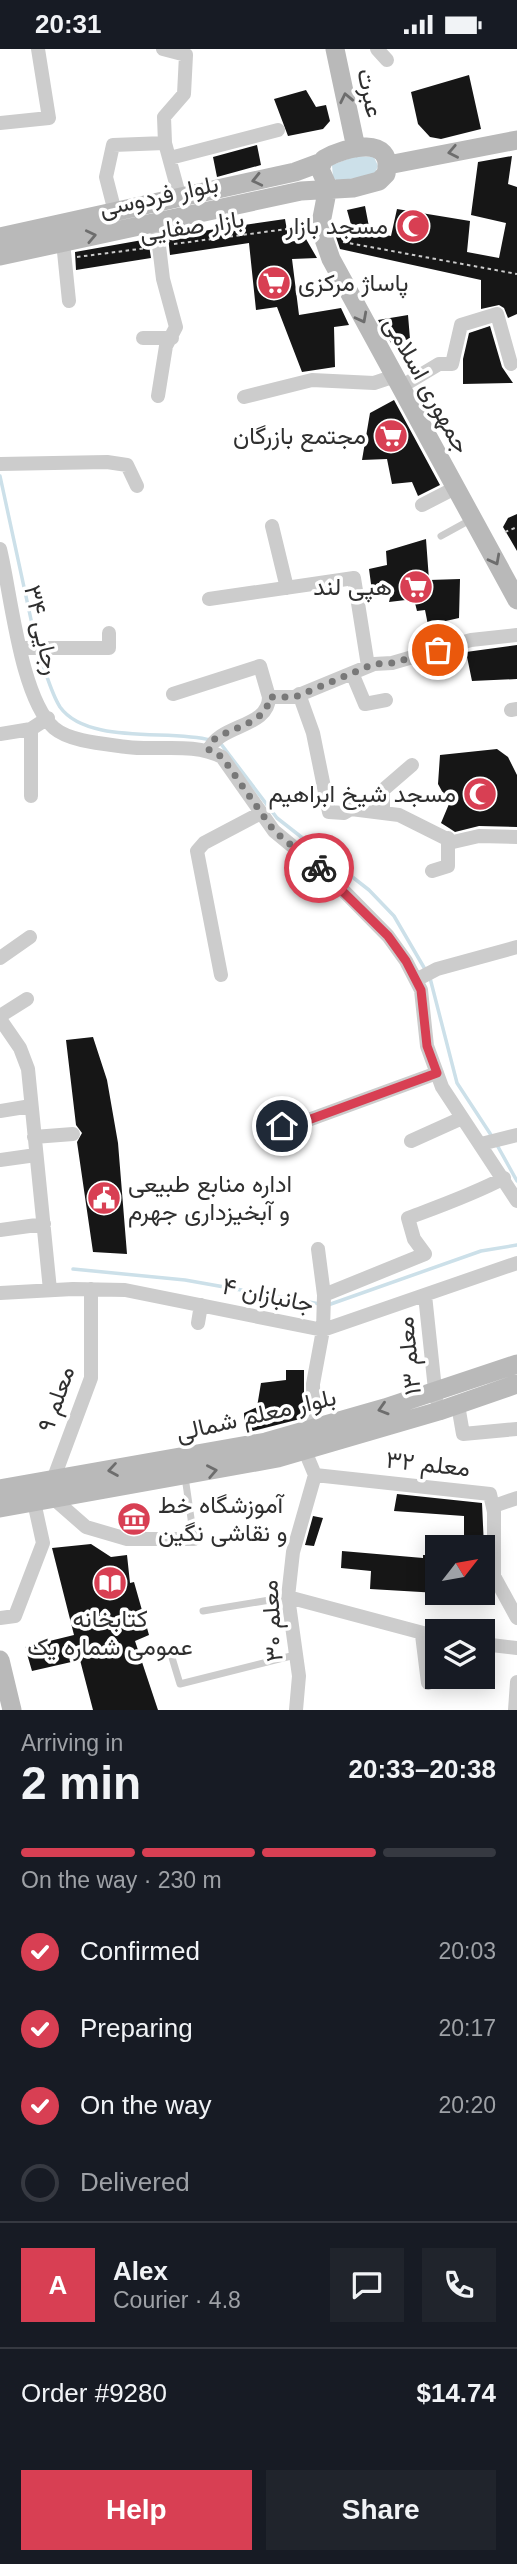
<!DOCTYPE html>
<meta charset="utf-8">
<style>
body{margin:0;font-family:Helvetica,Vazirmatn,sans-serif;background:#20242c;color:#f1f3f6;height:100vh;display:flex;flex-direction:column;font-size:26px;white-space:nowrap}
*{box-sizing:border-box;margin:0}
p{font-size:23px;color:#9ea1a6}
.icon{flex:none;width:38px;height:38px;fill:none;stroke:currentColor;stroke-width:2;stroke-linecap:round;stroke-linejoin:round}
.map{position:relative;height:1661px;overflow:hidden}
.drawer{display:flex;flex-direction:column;background:#171b24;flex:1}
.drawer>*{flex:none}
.needle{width:46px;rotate:59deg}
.fabs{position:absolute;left:425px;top:1486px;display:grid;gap:14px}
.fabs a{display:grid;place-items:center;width:70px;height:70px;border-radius:0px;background:#171b24;box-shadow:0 4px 18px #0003;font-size:35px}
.pin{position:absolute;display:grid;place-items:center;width:60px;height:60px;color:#fff;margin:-30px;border:4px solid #fff;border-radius:50%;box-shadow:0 2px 7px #0007}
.courier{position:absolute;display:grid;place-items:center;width:70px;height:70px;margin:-35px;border:5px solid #d83f53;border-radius:50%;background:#fff;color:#222;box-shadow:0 2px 9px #0007}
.head em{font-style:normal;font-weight:600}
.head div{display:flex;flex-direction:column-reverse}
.head{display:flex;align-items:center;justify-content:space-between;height:119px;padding:0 21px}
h1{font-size:46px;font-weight:600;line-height:52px}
.bar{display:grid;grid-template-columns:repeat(4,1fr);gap:10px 7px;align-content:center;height:84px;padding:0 21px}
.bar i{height:9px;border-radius:5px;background:#363941}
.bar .active{background:#d83f53}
.bar p{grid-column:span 4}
.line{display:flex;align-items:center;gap:18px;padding:0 21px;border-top:2px solid #363941}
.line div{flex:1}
.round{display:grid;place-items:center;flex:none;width:74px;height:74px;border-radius:0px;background:#20242c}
ol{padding:0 21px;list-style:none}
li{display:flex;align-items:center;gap:21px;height:77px}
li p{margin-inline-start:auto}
li .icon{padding:7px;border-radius:50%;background:#d83f53;color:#fff;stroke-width:4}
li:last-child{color:#9ea1a6}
li i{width:38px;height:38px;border:4px solid #363941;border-radius:50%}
.cta{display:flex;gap:14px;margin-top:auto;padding:14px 21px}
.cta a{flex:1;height:80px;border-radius:0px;background:#d83f53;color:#fff;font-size:28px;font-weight:600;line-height:80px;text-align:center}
.cta a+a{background:#20242c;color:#f1f3f6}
.status{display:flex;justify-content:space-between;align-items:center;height:49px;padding:0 35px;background:#171b24;direction:ltr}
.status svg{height:19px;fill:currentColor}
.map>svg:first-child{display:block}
.water{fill:#cce0e9}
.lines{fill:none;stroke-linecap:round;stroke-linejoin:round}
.stream{stroke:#cce0e9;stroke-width:3.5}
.building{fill:#161616}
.path{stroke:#ccc;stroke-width:2;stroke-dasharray:3.5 3.5;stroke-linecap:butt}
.lane{stroke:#ccc;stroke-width:7}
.street{stroke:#ccc;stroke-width:14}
.secondary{stroke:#b9b9b9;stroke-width:19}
.oneway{stroke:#6d6d6d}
.done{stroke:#787878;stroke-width:7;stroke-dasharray:0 12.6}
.route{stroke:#d83f53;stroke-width:9}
.labels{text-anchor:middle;stroke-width:7;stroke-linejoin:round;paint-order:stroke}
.street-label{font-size:24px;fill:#2f2f2f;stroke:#fff}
.poi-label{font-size:24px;fill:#2f2f2f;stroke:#fff;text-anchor:end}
</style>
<div class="status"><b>20:31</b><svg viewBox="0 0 49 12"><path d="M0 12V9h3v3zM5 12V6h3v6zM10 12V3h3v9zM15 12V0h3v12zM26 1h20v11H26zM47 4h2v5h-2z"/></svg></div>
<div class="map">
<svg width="517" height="1661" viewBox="0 0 517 1661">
<rect width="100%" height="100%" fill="#fff"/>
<path class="water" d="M356,107L374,108L378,117L374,126L338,132L333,129L332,116Z"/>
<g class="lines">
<path class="stream" d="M0,427L35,589
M40,608C46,623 51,644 60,658C87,696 171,680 210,691
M221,695L277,769L369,841L394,867L426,922
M430,929L457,1034L493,1089
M497,1096L517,1132
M73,1220L185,1231L320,1255
M328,1256L481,1202L517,1196"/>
</g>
<path class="building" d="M469,26L481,80L441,90L430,88L418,75L411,43Z
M306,41L316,58L326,56L330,72L323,80L288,87L274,50Z
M257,96L261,116L217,128L213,108Z
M512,107L508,135L517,138V265L508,269L504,259L499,256L481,260V231L340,200L334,182L335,176L352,179L347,161L365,157L370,183L391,187L397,160L470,172L467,203L499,209L506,174L471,166L478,113Z
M285,170L289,193L306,190L317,209L292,210L299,266L341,259L349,276L334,278L335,318L302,323L277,258L256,261L249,194L170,206L168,187Z
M148,190L151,209L76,221L75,203Z
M408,266L410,290L391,294L378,271Z
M490,277L502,318L513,334L463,335V310L469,284Z
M394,351L440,436L418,447L412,433L392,435L387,410L362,411L370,364Z
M517,465V502L503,478L508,469Z
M426,490L429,531L460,530L459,569L428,576L425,561L417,562L414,550L389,553L391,545L373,550L369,520L387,516L386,502Z
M517,596V630L472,632L466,603Z
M497,700L508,708L517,726V778L479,777L455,783L449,779L441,774L449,755L438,735L440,706Z
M93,988L107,1031L118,1094L127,1205L93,1203L77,1093L82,1084L76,1076L66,991Z
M286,1321H304V1369L245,1384L244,1364L257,1358L261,1334L286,1331Z
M397,1445L482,1454L484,1498H464V1467L394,1462Z
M313,1467L323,1469L314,1497L305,1496Z
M91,1495L111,1508L127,1506L130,1534L134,1533L149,1586L135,1592L158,1661H93L80,1611L32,1622L25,1598L74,1586L52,1499Z
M342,1502L423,1509V1506H438V1544L370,1540L371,1522L341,1519Z"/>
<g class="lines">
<path class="path" d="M343,193L517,225
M174,195L287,180
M77,208L147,199
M505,483L517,478"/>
<path class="lane" d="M441,487L472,470
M185,1428L194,1490
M203,1562L288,1548
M170,1602L180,1635L295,1606"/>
<path class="street" d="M163,0L186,6L184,45L164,68L165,94L180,149
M377,0L387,11
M0,74L49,69L38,0
M170,109L278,81
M115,163L106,128L113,96L165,94
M156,172L163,230L176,278L166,297L158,347
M63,193L69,252
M143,289H172
M399,339L439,315H452L461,276L497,265L511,315
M244,348L312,331L374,334L392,328
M0,415L107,413L127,416L137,437
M422,456L455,439
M272,477L287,539
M0,500C11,544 20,648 54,679C70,693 107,695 127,698C158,702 193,693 222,708L274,782L330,828L388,887L406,912L421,941L427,997L442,1038L517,1152
M209,550L354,529L368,617
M21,599H109V584
M352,624L365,655L386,651
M173,645L260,617L269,648
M299,645L313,684L329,763L344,764L351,760L399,766L453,793L479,787L517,788
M511,661L517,660
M31,680V747
M0,685L31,680L48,669
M209,701C219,675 269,679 269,648H294L374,615L392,614L471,591L517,586
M383,764V741L412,716
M432,822L448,817V789
M0,909L30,888
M221,926L197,802L204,794L259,765
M416,931L437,920L517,898
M0,967L27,950
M0,970L20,999L28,1020L50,1241
M0,1062L31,1057
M263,1080L300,1074L437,1024
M34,1088L73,1085
M411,1092L462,1069
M481,1095L517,1086
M0,1111L36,1106
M0,1181L44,1175
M318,1200L324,1246L425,1205L414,1190L408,1169C440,1157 474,1145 504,1129
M0,1244L73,1240L125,1241L323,1281L517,1214
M425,1246L436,1350
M198,1274L201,1256
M458,1356L463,1385L517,1380
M314,1381L313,1335L323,1281L324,1246
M315,1426L490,1445L494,1463V1527L517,1569
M53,1431L91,1329V1240
M54,1450L86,1478L127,1490H194
M494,1457L517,1449
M288,1548L438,1588
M0,1569L15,1567L43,1494L34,1453
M422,1586L428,1634
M483,1595L517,1599
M296,1661L299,1627L288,1548L293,1503L315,1426L305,1402
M515,1661L517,1633"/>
<path class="secondary" d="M335,0L356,99
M388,116L517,91
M328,138L320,179L331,210L517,551
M0,188L295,123L322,113
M0,207L301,142L353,139L379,132L386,125C395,85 345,98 324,110L320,120L328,138
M0,1440L266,1393L385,1359L517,1315
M0,1459L278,1409L439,1362L517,1335
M0,1611L12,1661"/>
</g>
<defs><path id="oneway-chevron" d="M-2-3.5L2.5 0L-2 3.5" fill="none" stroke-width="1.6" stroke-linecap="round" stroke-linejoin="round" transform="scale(1.75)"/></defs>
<g class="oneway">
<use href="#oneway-chevron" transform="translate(346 49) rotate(-102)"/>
<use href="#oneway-chevron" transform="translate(453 103) rotate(169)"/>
<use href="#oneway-chevron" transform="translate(257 131) rotate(167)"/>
<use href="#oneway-chevron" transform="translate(91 187) rotate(-12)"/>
<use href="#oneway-chevron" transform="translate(362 269) rotate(62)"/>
<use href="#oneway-chevron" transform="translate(495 511) rotate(62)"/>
<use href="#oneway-chevron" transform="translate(383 1360) rotate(163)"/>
<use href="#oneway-chevron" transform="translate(113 1421) rotate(171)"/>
<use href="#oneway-chevron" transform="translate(212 1422) rotate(-11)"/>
</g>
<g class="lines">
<path class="done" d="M319,819L274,782L222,708L209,701L212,692C230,678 269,674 269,648H295L374,615L392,614L438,601"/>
<path class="route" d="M282,1077L300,1074L437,1024L427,997L421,941L406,912L388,887L319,819"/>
</g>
<defs>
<g id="mosque-disc" transform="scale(1.75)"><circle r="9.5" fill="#d83f53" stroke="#fff"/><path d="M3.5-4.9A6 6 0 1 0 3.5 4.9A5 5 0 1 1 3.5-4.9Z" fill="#fff"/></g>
<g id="supermarket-disc" transform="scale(1.75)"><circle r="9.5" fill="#d83f53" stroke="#fff"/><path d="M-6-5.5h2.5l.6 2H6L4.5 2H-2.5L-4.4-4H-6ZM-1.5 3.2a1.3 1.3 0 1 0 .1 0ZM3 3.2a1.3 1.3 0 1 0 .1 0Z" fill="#fff"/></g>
<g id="civic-disc" transform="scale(1.75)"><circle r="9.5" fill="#d83f53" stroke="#fff"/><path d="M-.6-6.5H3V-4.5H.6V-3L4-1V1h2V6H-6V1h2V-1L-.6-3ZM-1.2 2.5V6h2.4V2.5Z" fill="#fff"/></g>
<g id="museum-disc" transform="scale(1.75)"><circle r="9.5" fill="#d83f53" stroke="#fff"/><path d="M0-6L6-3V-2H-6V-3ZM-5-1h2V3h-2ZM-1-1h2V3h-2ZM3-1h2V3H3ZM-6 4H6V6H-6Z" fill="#fff"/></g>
<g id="library-disc" transform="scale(1.75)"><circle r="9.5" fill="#d83f53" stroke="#fff"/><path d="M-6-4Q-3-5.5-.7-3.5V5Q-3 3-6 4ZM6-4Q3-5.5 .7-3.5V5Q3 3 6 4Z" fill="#fff"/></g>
</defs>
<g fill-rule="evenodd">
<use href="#mosque-disc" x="413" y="177"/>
<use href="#supermarket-disc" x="274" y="234"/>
<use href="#supermarket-disc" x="391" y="387"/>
<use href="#supermarket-disc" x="416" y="538"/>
<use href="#mosque-disc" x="480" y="745"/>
<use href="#civic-disc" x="104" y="1149"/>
<use href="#museum-disc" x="134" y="1470"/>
<use href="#library-disc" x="110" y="1534"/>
</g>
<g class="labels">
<g class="street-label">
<text transform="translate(370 44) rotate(78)" y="8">عبرت</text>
<text transform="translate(159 147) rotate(-12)" y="8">بلوار فردوسی</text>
<text transform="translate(192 177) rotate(-8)" y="8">بازار صفایی</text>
<text transform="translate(427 336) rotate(61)" y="8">جمهوری اسلامی</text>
<text transform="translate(42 581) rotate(77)" y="8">رجایی ۳۴</text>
<text transform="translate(268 1246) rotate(12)" y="8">جانبازان ۴</text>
<text transform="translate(409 1307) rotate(-96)" y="8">معلم ۱۳</text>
<text transform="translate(56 1350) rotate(-71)" y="8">معلم ۹</text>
<text transform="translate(256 1366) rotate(-13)" y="8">بلوار معلم شمالی</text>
<text transform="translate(428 1415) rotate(6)" y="8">معلم ۳۲</text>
<text transform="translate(272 1572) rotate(-94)" y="8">معلم ۳۰</text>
</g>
<g class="poi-label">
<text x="388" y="185">مسجد بازار</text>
<text x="298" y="242" text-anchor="start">پاساژ مرکزی</text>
<text x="366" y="395">مجتمع بازرگان</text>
<text x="392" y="546">هپی لند</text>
<text x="456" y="753">مسجد شیخ ابراهیم</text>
<text x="128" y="1143" text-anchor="start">اداره منابع طبیعی<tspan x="128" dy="28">و آبخیزداری جهرم</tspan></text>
<text x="158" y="1464" text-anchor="start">آموزشگاه خط<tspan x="158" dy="28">و نقاشی نگین</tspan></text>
<text x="110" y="1578" text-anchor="middle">کتابخانه<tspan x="110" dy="28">عمومی شماره یک</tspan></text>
</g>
</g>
</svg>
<div class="fabs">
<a><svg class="needle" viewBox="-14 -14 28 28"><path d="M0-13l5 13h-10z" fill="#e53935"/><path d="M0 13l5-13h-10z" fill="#9ea1a6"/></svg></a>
<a><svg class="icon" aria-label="layers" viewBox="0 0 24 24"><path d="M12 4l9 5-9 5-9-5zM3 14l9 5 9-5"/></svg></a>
</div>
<div class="pin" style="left:438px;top:601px;background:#ea580c"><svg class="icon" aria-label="bag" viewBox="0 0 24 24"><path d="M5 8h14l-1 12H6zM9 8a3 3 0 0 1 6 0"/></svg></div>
<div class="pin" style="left:282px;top:1077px;background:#1f2937"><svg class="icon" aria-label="home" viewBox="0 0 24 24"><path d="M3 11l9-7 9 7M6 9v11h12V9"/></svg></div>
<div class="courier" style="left:319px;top:819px"><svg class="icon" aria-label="bike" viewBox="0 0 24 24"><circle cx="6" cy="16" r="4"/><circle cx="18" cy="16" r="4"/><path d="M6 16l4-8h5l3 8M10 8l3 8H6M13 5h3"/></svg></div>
</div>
<section class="drawer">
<div class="head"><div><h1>2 min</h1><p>Arriving in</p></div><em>20:33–20:38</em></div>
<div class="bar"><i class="active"></i><i class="active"></i><i class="active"></i><i></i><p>On the way · 230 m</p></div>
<ol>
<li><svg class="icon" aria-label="check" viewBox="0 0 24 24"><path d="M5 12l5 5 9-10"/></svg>Confirmed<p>20:03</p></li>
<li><svg class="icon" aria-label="check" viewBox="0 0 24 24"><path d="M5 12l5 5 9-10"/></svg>Preparing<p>20:17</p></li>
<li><svg class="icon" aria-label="check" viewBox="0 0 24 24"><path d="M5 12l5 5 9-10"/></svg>On the way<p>20:20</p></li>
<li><i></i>Delivered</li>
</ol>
<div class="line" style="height:126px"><b class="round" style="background:#d83f53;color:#fff">A</b><div><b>Alex</b><p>Courier · 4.8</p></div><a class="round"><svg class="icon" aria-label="chat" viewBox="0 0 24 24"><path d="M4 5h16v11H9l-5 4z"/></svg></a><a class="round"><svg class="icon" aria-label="phone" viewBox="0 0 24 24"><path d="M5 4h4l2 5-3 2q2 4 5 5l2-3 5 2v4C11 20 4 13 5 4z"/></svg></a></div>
<div class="line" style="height:91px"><div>Order #9280</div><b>$14.74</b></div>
<div class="cta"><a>Help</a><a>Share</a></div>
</section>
